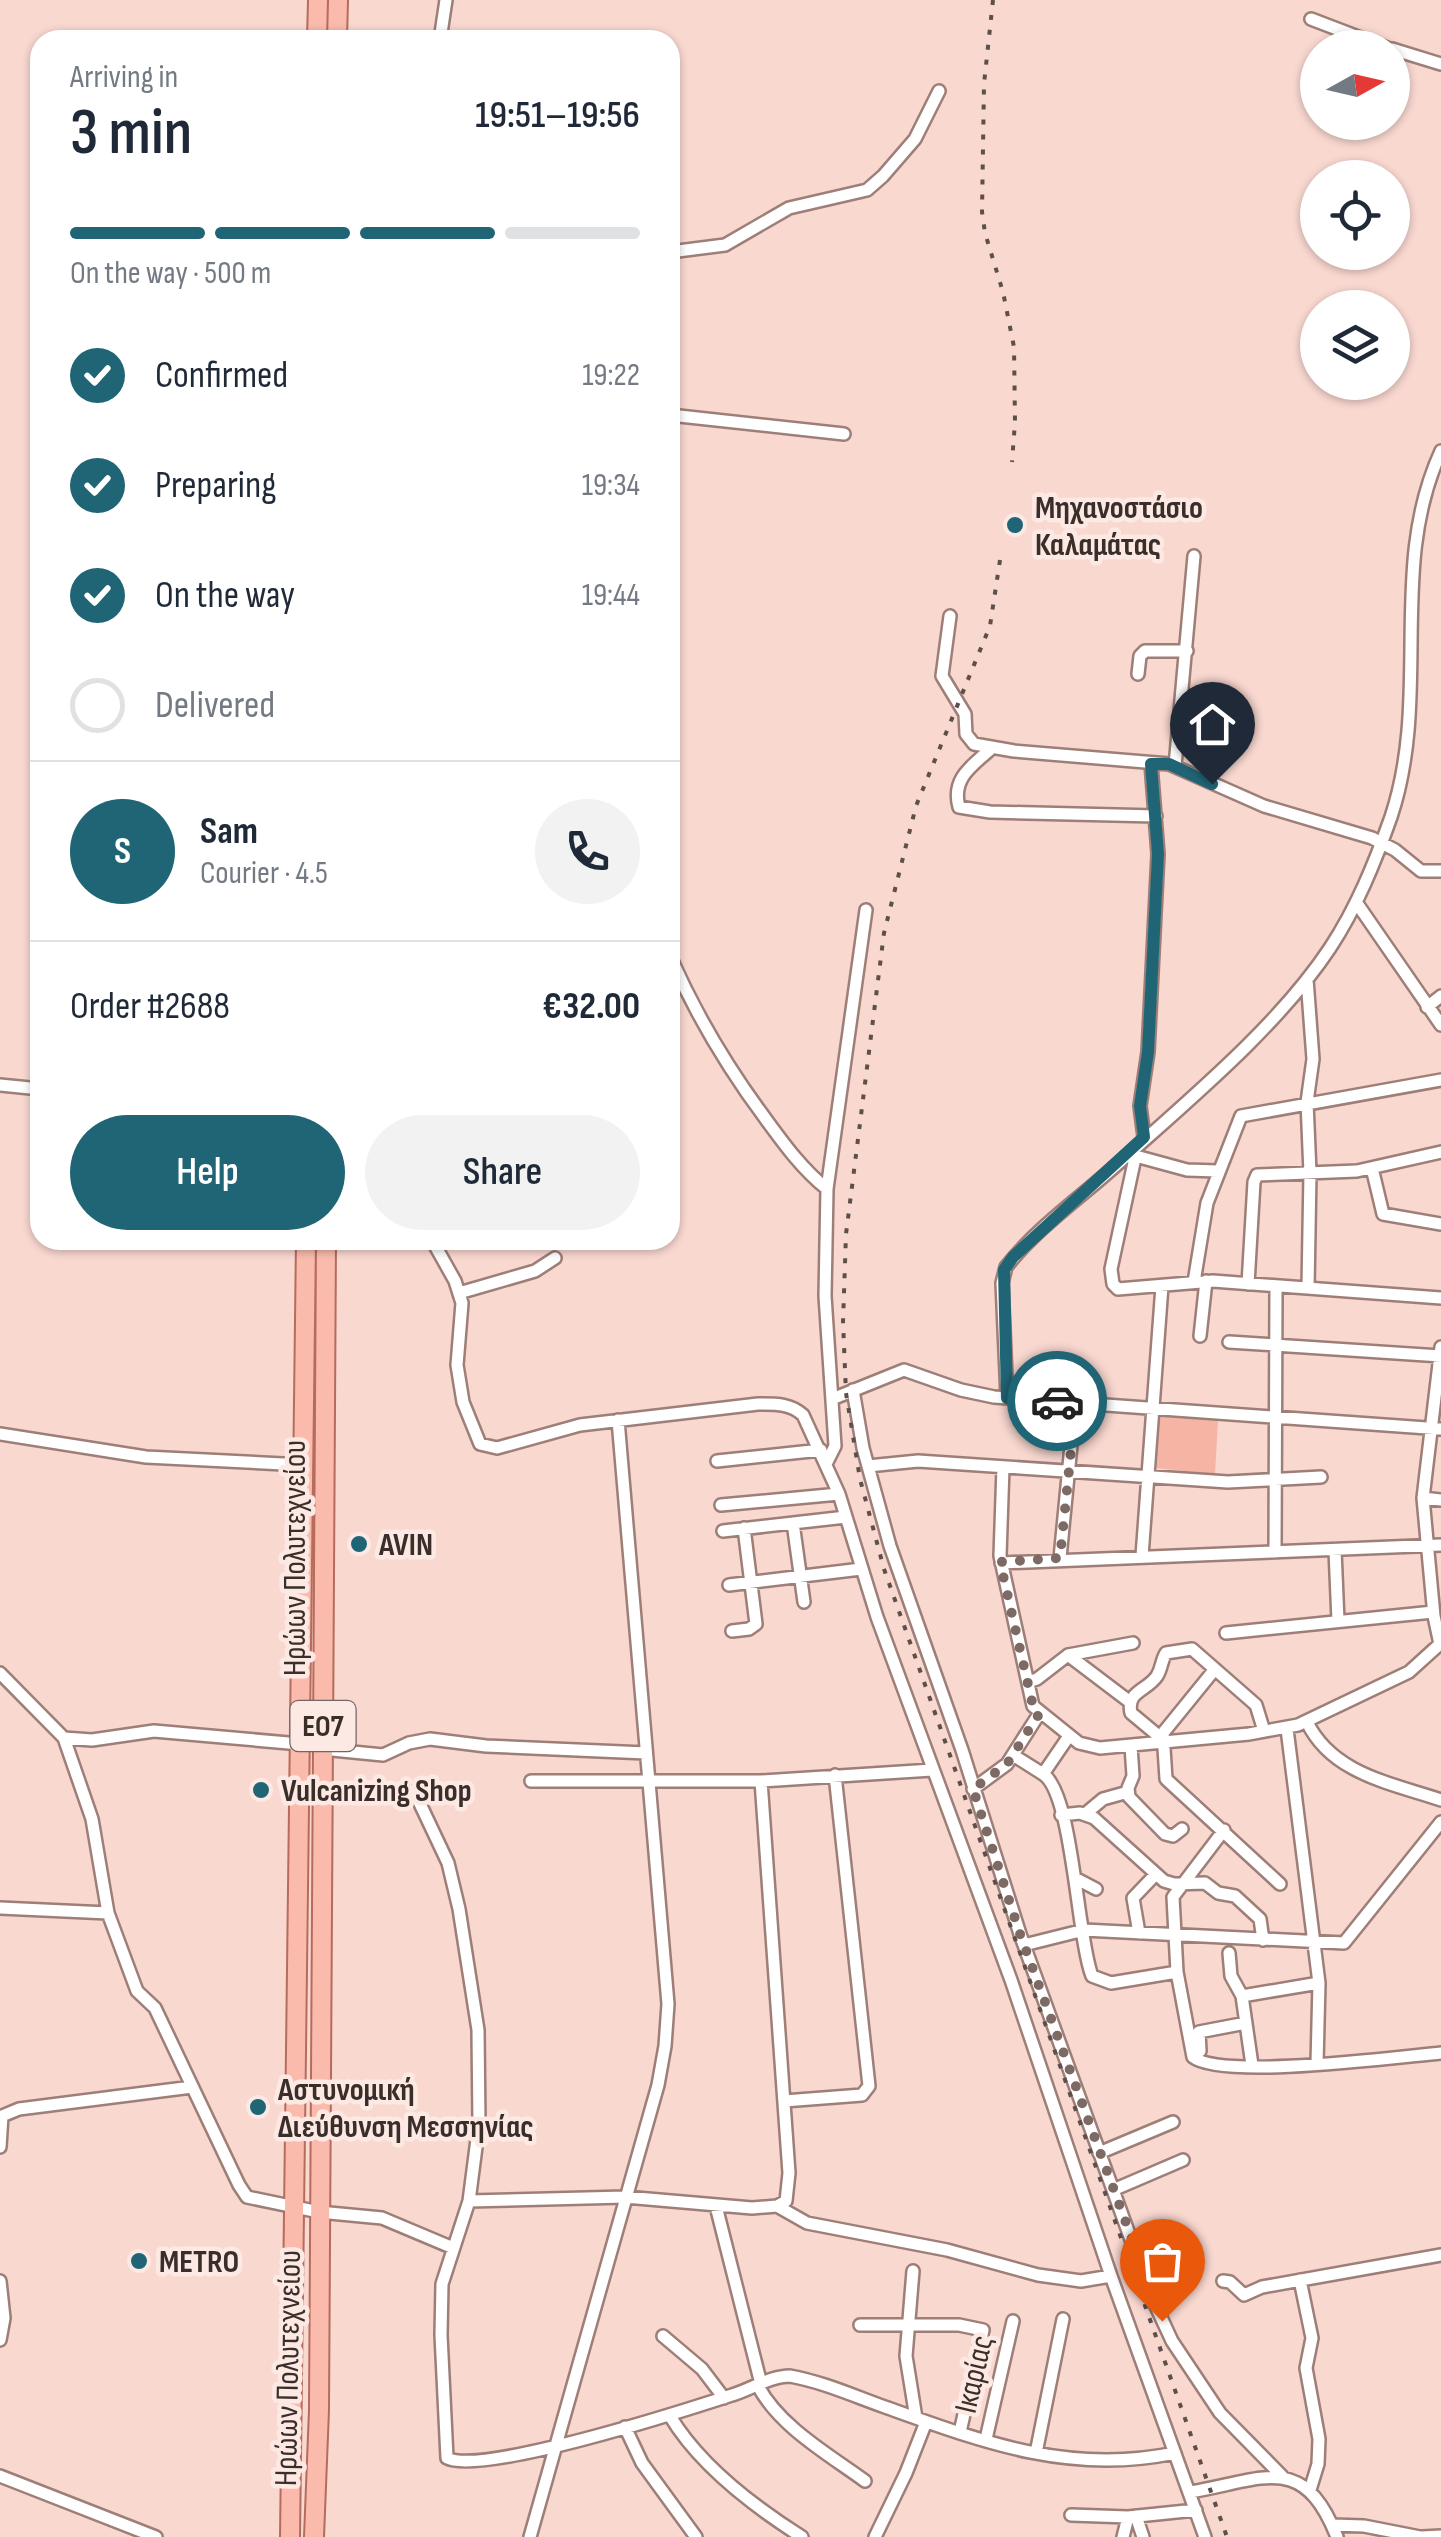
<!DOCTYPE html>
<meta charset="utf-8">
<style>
body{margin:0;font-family:"Sofia Sans Condensed",sans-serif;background:#f2f2f3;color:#1f2937;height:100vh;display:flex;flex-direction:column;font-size:38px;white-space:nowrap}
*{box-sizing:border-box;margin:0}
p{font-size:32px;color:#747a83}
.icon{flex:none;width:55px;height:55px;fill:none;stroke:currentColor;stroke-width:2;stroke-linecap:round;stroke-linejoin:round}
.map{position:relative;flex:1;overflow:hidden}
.sheet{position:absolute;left:30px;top:30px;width:650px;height:1220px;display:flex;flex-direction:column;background:#fff;border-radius:30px;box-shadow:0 2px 8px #0004}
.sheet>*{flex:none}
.needle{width:65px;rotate:82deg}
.buttons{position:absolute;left:1300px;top:30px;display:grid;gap:20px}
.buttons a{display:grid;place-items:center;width:110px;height:110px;border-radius:50%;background:#fff;box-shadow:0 2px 8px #0004;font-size:50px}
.pin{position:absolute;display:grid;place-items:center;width:85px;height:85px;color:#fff;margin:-102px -42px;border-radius:50% 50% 50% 0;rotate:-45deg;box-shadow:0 0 10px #0007}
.pin .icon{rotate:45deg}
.courier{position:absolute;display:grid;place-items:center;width:100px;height:100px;margin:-50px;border:8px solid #206576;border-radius:50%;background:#fff;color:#222;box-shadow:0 2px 12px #0007}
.summary em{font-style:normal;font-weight:600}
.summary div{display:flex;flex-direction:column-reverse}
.summary{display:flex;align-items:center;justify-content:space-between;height:170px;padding:0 40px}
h1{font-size:65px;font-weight:600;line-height:75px}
.bar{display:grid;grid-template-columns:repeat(4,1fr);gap:15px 10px;align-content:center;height:120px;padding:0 40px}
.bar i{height:12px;border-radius:8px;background:#e0e1e3}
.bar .selected{background:#206576}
.bar p{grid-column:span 4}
.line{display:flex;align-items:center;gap:25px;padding:0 40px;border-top:2px solid #e0e1e3}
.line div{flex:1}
.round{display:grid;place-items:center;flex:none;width:105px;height:105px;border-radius:52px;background:#f2f2f3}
ol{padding:0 40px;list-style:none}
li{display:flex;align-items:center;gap:30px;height:110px}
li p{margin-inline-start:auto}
li .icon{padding:10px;border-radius:50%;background:#206576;color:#fff;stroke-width:4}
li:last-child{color:#747a83}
li i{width:55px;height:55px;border:5px solid #e0e1e3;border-radius:50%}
.button{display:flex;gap:20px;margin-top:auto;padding:20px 40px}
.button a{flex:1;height:115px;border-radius:60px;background:#206576;color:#fff;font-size:40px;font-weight:600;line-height:115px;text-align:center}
.button a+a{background:#f2f2f3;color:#1f2937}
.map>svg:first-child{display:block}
.green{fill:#f6b4a4}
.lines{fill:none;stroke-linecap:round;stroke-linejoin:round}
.minor-casing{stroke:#9d7f78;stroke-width:16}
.primary-casing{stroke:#b56c5c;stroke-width:22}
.minor{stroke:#fff;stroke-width:11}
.primary{stroke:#fabbad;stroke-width:18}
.rail{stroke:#5f4f4b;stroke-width:4;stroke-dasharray:5 10;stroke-linecap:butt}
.done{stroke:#7d6a65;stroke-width:10;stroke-dasharray:0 18}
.route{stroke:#206576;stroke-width:12}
.poi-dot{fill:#206576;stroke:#fde9e4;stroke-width:4}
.labels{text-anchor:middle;stroke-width:9;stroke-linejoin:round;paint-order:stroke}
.shield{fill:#fde9e4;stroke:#746662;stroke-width:2.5}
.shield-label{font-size:30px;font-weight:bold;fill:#3a2e2b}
.poi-label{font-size:32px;font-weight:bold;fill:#3a2e2b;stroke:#fde9e4;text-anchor:start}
.street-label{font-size:32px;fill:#3a2e2b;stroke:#fde9e4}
</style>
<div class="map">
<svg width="1441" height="2537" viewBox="0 0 1441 2537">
<rect width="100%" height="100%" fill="#f9d8d0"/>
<path class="green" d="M1159,1415L1218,1420L1215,1474L1154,1468Z"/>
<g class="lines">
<g class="minor-casing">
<path id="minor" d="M1311,19L1387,48
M440,40L446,0
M1392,49L1441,64
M670,252L725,245L789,208L867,190L883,176L915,139L939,91
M670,415L844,434
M950,616L942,676L965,714L966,734L974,744L1014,751L1169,764L1264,806L1372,838L1395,850L1421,871H1441
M1138,674L1140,656L1145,651H1187
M992,748C973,765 951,778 959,807L990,812L1156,816
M1175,766L1194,556
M1356,902L1441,1025
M670,956C696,1015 727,1067 765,1118C784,1144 802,1169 827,1189
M1307,979L1313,1059L1307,1102L1310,1173L1308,1288
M1427,1007L1441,996
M0,1085L40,1089
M1144,1137L1140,1106L1148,1052L1158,854L1151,764
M1132,1155L1187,1170L1218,1171
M1135,1158L1111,1269L1113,1284L1118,1289L1213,1281L1441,1298
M1372,1168L1383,1214L1441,1224
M432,1240L455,1281L462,1303L457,1365L463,1402L480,1444L497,1448L580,1425L758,1404C775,1404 790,1403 803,1415L839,1494L877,1617L1011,1980L1111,2276L1205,2537
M1194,1282L1207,1203L1241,1116L1441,1080
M1248,1284L1254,1182L1257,1175L1357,1171L1441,1152
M459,1293L535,1271L555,1258
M1200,1336L1206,1281
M1229,1342L1441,1356
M853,1390L863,1448L890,1546L962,1750L1020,1934L1153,2300L1172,2341L1220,2413L1282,2476
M1007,1398L1002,1283L1006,1267C1035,1230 1077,1200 1112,1169C1184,1104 1277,1028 1330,948C1357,907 1375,862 1391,817C1432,694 1387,568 1441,451
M832,1399L904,1370L961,1390L994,1397L1441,1429
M0,1434L146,1457L303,1465
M717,1461L821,1450
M827,1462L835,1446L825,1296L827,1189L866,910
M868,1466L918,1461L1228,1482L1321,1477
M1003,1467L1000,1556L1033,1706L1079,1743L1100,1748L1249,1734L1298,1725L1409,1672L1441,1643
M1423,1498L1441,1500
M721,1505L839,1494
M793,1523L804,1602
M723,1531L846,1517
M1335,1550L1338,1621
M1275,1552L1276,1286
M1142,1556L1162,1286
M1060,1558L1078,1374
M1001,1563L1441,1545
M729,1585L861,1569
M732,1631L749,1629L756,1624L744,1528
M1226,1633L1433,1612
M1440,1644L1434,1616L1423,1498L1441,1347
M1068,1655L1130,1702
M1215,1669L1163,1733L1166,1779L1280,1884
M0,1673L64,1738L92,1740L154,1731L300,1744
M1028,1682L1037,1679L1068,1655L1133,1643
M1307,1722C1332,1774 1391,1783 1441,1800
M1287,1729L1319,1983L1317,2064
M64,1738L92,1819L108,1913L137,1991L155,2008L239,2185L247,2197L319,2212L382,2218L451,2247
M1161,1738L1131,1713C1126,1691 1147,1691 1157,1676C1162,1668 1161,1661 1166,1653L1192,1649L1256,1705L1264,1731
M1131,1746L1133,1776L1128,1788L1129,1797L1165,1834L1173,1836L1182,1829
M322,1749L383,1755L409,1743L430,1739L486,1746L646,1753
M1013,1755L1043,1774L1069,1736
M1043,1774C1073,1793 1077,1938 1092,1976L1111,1983L1177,1972
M531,1781H761L932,1770
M973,1789L1007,1764L1039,1714
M414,1791L448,1863L459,1909L478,2030L479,2124L469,2201L442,2284L441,2335L447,2458C481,2476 686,2410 732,2395C752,2389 770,2376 790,2376C823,2382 854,2396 885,2407C983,2442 1069,2475 1175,2453
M1085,1814L1103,1799L1128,1792
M1061,1815L1080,1813L1094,1818L1164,1881L1174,1884L1205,1883L1218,1893L1235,1896L1260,1919L1263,1940
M1224,1830L1173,1897L1177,1972L1193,2057C1222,2080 1397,2057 1441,2053
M1075,1878L1096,1889
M0,1908L108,1913
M1139,1933L1133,1898L1155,1875
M1024,1945L1084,1930L1344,1943L1441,1822
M1229,1953L1231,1976L1242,1996
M1200,2051L1199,2032L1246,2023
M1252,2065L1242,1996L1319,1983
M784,2101L862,2095L869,2086L835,1775
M0,2147L2,2116L19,2109L192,2087
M1099,2153L1173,2122
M1113,2190L1183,2160
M469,2201L625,2197L752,2208L777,2206L786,2201L789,2173L761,1781
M716,2206L761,2384
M777,2206L807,2223L947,2250L1038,2275L1081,2281L1111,2276
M913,2271L906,2356L916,2418
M1300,2280L1312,2338L1306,2368L1319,2439L1318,2464L1310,2490
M0,2281L4,2318L0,2340
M1223,2281L1230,2282L1244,2295L1262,2287L1441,2255
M860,2325H959L983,2330L960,2432
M663,2336L702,2369L724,2398
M758,2386C780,2427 828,2454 865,2481
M670,2416C700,2466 753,2506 802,2537
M625,2427L642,2463L696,2537
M986,2439L1013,2321
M1036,2453L1063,2319
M0,2476L156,2537
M1190,2492C1263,2480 1303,2451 1337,2537
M1071,2515L1128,2517L1196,2510
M1136,2516L1143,2537
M1332,2525L1364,2526L1420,2537
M530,2537L658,2085L665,2046L668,2004L618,1420
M875,2537L906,2473L926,2422
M1123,2537L1128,2517
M1422,2537L1441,2536"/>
</g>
<g class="primary-casing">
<path id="primary" d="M317,40L318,0
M337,40L338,0
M290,2537L306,1240
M314,2537L319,2410L326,1240"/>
</g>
<use href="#minor" class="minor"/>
<use href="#primary" class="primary"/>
<path class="rail" d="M993,0L984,84L982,212L985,233L1003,292L1014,347L1015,422L1012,462
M1000,560L990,626L916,806L884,933L846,1234L843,1322L846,1393L860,1479L884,1569L1227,2537"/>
</g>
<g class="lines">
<path class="done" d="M1057,1401L1076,1402L1060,1558L1000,1562L1033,1706L1039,1714L1007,1764L973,1789L1020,1934L1162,2321"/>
<path class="route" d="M1057,1401L1007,1398L1004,1270L1013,1257L1144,1137L1140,1106L1148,1052L1158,854L1151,764H1169L1212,784"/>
</g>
<g class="poi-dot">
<circle cx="1015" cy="525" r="10"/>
<circle cx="359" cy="1544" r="10"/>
<circle cx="261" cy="1790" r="10"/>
<circle cx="258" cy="2107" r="10"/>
<circle cx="139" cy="2261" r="10"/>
</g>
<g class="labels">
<rect class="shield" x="290.5" y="1701" width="65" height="50" rx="8"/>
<g class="shield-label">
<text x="323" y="1736">ΕΟ7</text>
</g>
<g class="poi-label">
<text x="1035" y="518">Μηχανοστάσιο<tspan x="1035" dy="37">Καλαμάτας</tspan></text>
<text x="379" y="1555">AVIN</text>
<text x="281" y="1801">Vulcanizing Shop</text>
<text x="278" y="2100">Αστυνομική<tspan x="278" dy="37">Διεύθυνση Μεσσηνίας</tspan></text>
<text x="159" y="2272">METRO</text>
</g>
<g class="street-label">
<text transform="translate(294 1558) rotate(-90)" y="11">Ηρώων Πολυτεχνείου</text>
<text transform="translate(287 2368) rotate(-89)" y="11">Ηρώων Πολυτεχνείου</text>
<text transform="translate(973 2374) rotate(-77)" y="11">Ικαρίας</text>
</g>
</g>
</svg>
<div class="buttons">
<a><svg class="needle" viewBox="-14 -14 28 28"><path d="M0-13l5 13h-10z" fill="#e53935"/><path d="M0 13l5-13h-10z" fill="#747a83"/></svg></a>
<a><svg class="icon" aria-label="locate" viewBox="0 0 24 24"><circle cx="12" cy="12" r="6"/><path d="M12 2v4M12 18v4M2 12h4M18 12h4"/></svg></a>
<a><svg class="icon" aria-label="layers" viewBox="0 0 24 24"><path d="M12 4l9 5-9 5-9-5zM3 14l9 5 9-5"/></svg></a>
</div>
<div class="pin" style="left:1162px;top:2321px;background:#ea580c"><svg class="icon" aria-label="bag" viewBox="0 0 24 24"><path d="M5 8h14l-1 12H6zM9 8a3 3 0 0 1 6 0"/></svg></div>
<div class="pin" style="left:1212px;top:784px;background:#1f2937"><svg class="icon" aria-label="home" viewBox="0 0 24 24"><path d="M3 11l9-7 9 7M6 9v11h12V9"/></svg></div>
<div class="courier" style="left:1057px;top:1401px"><svg class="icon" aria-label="car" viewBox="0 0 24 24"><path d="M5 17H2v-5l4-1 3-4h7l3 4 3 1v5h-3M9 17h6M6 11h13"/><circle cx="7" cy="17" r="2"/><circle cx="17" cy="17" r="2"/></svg></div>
<section class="sheet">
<div class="summary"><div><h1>3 min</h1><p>Arriving in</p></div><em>19:51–19:56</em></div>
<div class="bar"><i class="selected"></i><i class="selected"></i><i class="selected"></i><i></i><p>On the way · 500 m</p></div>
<ol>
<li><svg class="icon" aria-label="check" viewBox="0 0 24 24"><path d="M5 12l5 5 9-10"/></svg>Confirmed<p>19:22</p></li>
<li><svg class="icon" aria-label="check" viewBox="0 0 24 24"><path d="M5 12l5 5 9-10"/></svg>Preparing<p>19:34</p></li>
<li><svg class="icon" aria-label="check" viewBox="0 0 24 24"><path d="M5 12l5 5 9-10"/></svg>On the way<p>19:44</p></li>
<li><i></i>Delivered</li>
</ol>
<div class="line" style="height:180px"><b class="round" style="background:#206576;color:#fff">S</b><div><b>Sam</b><p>Courier · 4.5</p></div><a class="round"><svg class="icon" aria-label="phone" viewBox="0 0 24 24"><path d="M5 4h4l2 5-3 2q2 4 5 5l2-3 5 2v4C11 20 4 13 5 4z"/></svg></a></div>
<div class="line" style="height:130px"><div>Order #2688</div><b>€32.00</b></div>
<div class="button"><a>Help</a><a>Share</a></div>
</section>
</div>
